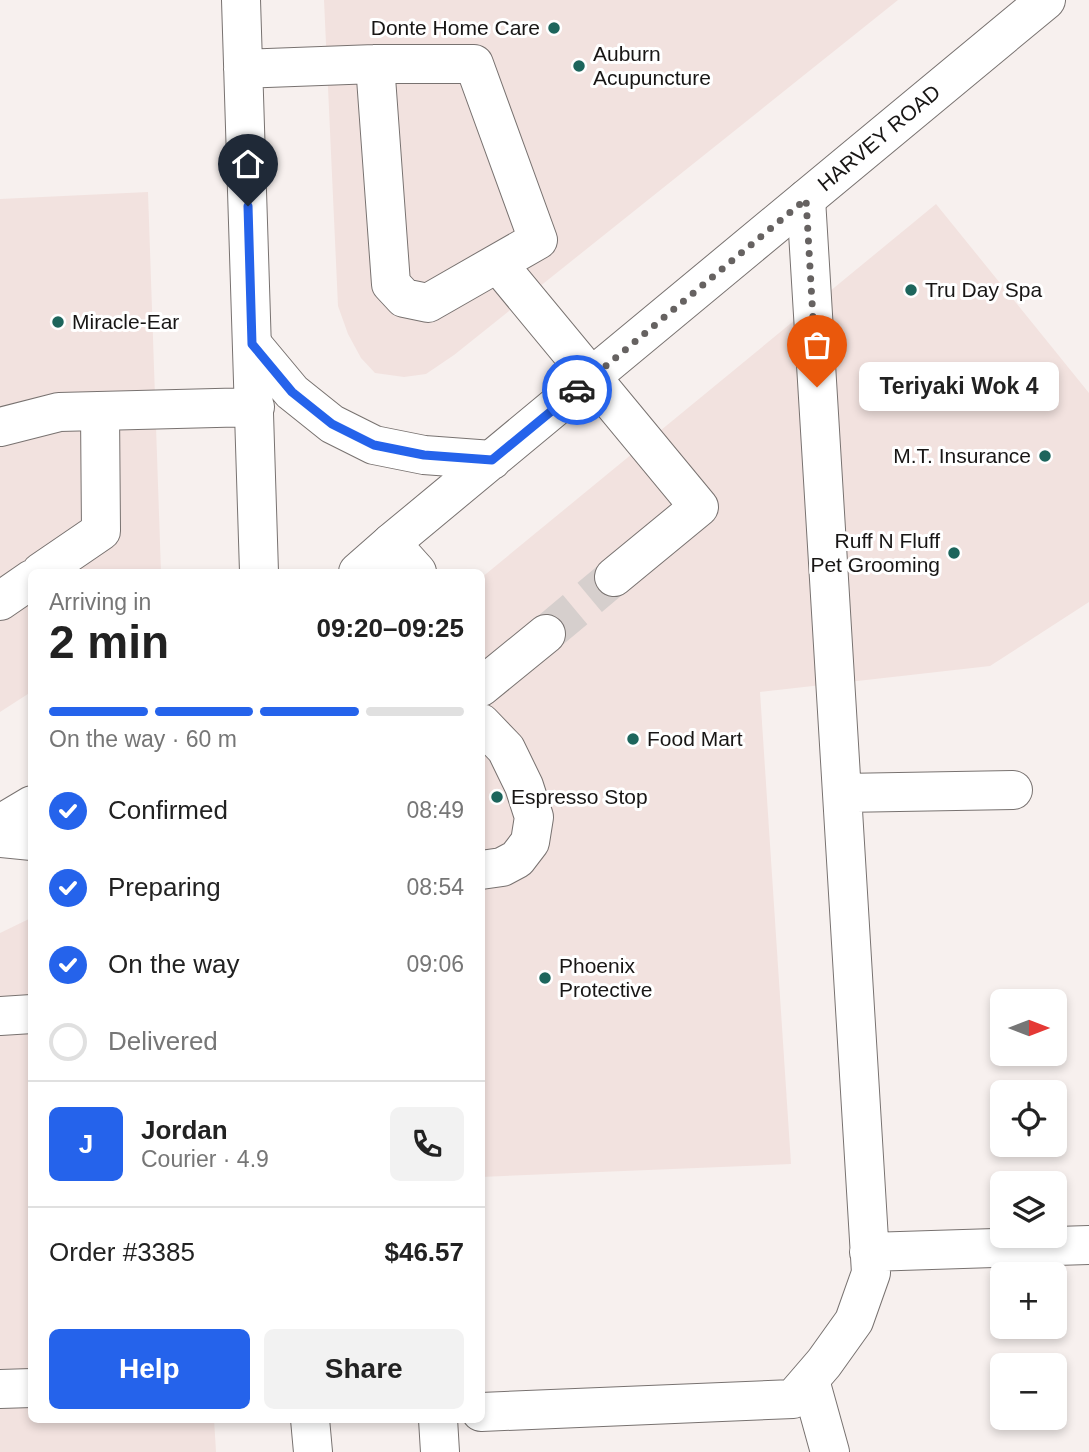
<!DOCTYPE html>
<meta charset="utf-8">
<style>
body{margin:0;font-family:Arial,sans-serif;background:#f2f2f2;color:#222;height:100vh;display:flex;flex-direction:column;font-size:26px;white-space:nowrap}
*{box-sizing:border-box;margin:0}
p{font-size:23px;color:#767676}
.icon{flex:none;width:38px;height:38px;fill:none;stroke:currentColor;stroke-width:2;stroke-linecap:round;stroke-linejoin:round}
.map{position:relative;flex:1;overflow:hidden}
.details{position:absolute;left:28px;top:569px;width:457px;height:854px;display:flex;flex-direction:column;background:#fff;border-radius:10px;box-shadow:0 4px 10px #0003}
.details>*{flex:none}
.needle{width:46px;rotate:90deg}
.controls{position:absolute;left:990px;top:989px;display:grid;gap:14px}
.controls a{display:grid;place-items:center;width:77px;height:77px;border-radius:10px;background:#fff;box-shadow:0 4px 10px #0003;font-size:35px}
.pin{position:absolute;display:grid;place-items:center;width:60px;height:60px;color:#fff;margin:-72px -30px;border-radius:50% 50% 50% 0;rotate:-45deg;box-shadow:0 0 7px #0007}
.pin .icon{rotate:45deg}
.courier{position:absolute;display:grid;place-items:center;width:70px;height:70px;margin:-35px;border:5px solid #2563eb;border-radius:50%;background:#fff;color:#222;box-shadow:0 2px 9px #0007}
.bubble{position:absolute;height:49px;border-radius:10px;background:#fff;box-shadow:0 4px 10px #0003;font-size:23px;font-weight:700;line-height:49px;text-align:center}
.head em{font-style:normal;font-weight:700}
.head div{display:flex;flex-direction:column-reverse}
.head{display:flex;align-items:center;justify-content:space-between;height:119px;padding:0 21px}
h1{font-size:46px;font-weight:700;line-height:52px}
.bar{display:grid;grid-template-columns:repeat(4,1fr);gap:10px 7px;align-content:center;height:84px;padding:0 21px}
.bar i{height:9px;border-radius:5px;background:#e0e0e0}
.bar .on{background:#2563eb}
.bar p{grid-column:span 4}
.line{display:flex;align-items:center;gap:18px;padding:0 21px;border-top:2px solid #e0e0e0}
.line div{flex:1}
.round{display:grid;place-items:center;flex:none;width:74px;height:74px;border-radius:10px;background:#f2f2f2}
ol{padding:0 21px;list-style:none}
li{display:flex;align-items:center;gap:21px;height:77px}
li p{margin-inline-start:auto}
li .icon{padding:7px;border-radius:50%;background:#2563eb;color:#fff;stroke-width:4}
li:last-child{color:#767676}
li i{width:38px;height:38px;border:4px solid #e0e0e0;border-radius:50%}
.primary-button{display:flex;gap:14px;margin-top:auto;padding:14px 21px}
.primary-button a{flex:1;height:80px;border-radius:10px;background:#2563eb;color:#fff;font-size:28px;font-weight:700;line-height:80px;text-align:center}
.primary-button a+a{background:#f2f2f2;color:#222}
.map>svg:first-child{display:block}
.built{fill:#f2e2df}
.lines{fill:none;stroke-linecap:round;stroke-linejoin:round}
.minor-tunnel{stroke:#d6cfcd;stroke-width:38;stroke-dasharray:38 19;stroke-linecap:butt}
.minor-casing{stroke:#787270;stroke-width:40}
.major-casing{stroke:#787270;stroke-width:40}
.minor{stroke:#fff;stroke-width:38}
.major{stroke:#fff;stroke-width:38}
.done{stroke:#666261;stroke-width:7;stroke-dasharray:0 12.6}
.route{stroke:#2563eb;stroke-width:9}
.poi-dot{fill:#1d655c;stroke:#fff;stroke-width:2.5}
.labels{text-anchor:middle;stroke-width:6;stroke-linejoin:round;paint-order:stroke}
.poi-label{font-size:21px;fill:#181615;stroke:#fff;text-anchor:start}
.street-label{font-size:21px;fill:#181615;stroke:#fff}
</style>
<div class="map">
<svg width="1089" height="1452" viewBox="0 0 1089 1452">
<rect width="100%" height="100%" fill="#f7f0ee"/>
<path class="built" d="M324,0H898L454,355L426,374L404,377L375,373L361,358L348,334L338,306Z
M148,192L161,572H32L31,692L0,712V199Z
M936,204L1089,393V602L990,666L760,692L791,1164L481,1177V578Z
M31,918L32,1419H214L216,1452H0V933Z"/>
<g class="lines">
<path class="minor-tunnel" d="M546,634L614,577"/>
<g class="minor-casing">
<path id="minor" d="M241,0L259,572
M375,64H474L538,240L428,303L404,298L391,284Z
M243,69L375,64
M498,264L699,507L614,577
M0,427L59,412L255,407
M391,543L417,572
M41,572L101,531L100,411
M0,601L32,579
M481,687L546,634
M481,723L506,749L524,786L534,817L530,842L517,859L502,867L481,870
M842,793L1013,790
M0,1016L32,1014
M869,1252L1089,1245
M810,1380L830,1452
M0,1389L32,1388
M481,1412L793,1399L824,1363L854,1321L871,1273L806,199
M438,1419L440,1452"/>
</g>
<g class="major-casing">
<path id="major" d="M252,344L292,392L332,424L374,445L424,455L492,460
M358,572L391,543L1046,0
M0,824L32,805
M0,838L32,841
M310,1419L313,1452"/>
</g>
<use href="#minor" class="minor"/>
<use href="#major" class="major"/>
</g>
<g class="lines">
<path class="done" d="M577,390L806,199L817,387"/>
<path class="route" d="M248,206L252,344L292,392L332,424L374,445L424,455L492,460L577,390"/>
</g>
<g class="poi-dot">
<circle cx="554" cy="28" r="7"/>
<circle cx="579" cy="66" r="7"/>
<circle cx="911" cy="290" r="7"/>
<circle cx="58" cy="322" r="7"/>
<circle cx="1045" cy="456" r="7"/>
<circle cx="954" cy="553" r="7"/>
<circle cx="633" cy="739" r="7"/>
<circle cx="497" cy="797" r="7"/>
<circle cx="545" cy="978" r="7"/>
</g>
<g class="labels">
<g class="poi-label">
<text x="540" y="35" text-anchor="end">Donte Home Care</text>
<text x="593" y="61">Auburn<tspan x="593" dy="24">Acupuncture</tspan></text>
<text x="925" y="297">Tru Day Spa</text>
<text x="72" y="329">Miracle-Ear</text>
<text x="1031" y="463" text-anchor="end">M.T. Insurance</text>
<text x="940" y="548" text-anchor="end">Ruff N Fluff<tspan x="940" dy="24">Pet Grooming</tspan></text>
<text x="647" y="746">Food Mart</text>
<text x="511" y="804">Espresso Stop</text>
<text x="559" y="973">Phoenix<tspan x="559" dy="24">Protective</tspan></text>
</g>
<g class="street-label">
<text transform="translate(879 138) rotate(-40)" y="7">HARVEY ROAD</text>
</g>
</g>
</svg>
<div class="controls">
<a><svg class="needle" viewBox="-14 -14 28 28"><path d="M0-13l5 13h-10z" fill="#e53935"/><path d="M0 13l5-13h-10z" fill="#767676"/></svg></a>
<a><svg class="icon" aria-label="locate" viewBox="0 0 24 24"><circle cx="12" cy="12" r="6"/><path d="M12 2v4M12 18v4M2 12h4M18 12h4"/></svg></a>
<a><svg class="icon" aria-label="layers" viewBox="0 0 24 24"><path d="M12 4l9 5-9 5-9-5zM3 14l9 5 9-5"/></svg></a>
<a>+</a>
<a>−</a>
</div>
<div class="pin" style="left:817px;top:387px;background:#ea580c"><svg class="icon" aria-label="bag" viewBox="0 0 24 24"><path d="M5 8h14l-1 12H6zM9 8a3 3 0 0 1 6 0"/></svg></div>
<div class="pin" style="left:248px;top:206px;background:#1f2937"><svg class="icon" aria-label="home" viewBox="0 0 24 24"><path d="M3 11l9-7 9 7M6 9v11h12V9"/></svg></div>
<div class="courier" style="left:577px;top:390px"><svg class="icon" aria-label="car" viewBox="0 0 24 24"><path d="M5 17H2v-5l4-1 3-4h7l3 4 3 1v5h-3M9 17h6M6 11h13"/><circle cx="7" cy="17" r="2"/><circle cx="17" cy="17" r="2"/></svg></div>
<div class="bubble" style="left:859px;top:362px;width:200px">Teriyaki Wok 4</div>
<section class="details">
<div class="head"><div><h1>2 min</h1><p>Arriving in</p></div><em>09:20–09:25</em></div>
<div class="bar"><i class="on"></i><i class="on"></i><i class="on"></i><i></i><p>On the way · 60 m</p></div>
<ol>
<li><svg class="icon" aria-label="check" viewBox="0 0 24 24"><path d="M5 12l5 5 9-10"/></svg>Confirmed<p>08:49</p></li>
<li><svg class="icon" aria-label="check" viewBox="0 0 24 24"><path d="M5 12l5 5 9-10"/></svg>Preparing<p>08:54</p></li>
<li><svg class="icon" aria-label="check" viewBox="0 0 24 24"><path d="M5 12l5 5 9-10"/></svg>On the way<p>09:06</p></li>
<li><i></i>Delivered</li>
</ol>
<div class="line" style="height:126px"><b class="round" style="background:#2563eb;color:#fff">J</b><div><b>Jordan</b><p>Courier · 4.9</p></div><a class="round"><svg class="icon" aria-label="phone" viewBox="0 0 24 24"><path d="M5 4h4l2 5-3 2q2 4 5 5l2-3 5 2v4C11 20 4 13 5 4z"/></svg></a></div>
<div class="line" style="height:91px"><div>Order #3385</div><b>$46.57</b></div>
<div class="primary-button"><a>Help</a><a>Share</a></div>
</section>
</div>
